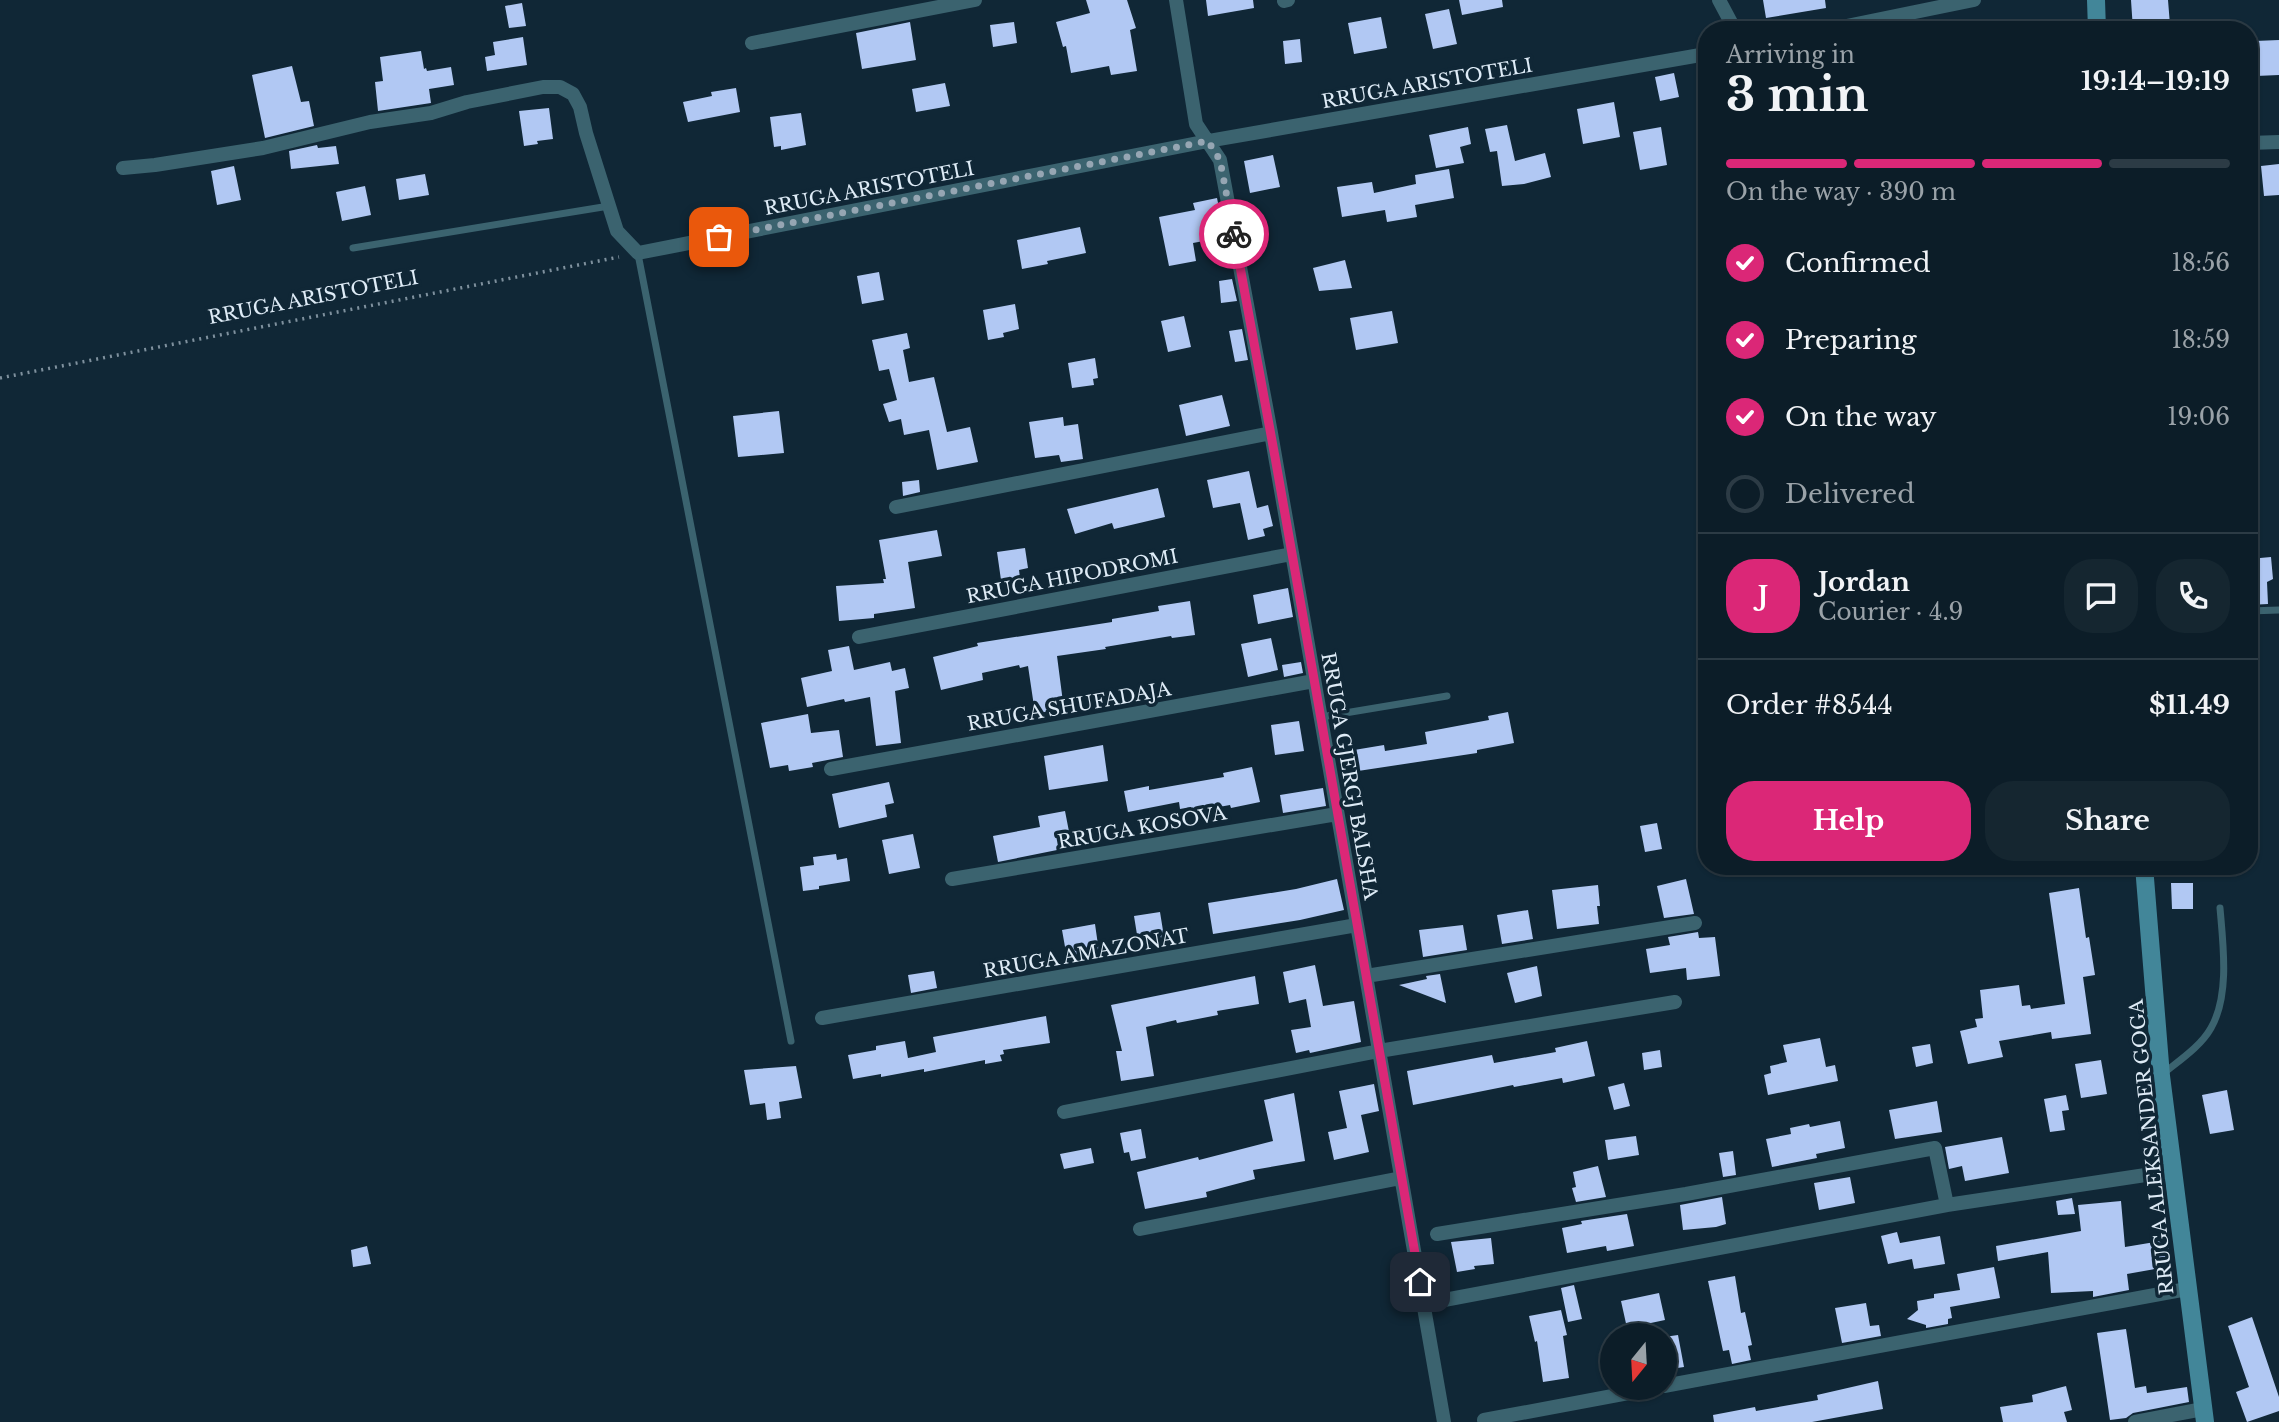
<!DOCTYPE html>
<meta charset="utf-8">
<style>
body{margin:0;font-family:"Libre Baskerville",serif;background:#152630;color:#f1f3f6;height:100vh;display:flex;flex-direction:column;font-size:26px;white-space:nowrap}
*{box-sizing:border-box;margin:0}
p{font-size:23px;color:#9aa2a8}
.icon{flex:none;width:38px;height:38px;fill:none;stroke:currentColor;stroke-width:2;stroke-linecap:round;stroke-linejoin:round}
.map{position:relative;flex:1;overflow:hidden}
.sheet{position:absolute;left:1698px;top:21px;width:560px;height:854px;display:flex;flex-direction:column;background:#0c1d28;border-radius:28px;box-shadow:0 2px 5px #0004,0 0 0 2px #2c3b45}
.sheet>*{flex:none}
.needle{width:46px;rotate:198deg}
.tools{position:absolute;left:1600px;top:1323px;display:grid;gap:14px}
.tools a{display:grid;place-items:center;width:77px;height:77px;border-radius:50%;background:#0c1d28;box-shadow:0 2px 5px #0004,0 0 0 2px #2c3b45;font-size:35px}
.pin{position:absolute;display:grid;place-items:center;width:60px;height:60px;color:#fff;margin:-30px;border-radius:14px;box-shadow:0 4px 10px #0006}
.courier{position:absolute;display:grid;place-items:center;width:70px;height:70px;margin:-35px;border:5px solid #db2777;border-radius:50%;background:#fff;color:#222;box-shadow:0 2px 9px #0007}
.summary em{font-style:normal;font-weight:800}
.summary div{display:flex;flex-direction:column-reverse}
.summary{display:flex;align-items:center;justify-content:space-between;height:119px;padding:0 28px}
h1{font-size:46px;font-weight:800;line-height:52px}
.bar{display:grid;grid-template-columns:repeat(4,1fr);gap:10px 7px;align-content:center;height:84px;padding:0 28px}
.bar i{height:9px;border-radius:5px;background:#2c3b45}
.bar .active{background:#db2777}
.bar p{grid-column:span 4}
.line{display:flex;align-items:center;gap:18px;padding:0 28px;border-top:2px solid #2c3b45}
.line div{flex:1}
.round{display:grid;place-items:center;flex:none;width:74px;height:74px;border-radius:28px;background:#152630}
ol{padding:0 28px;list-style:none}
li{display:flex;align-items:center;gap:21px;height:77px}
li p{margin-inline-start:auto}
li .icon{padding:7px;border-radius:50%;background:#db2777;color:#fff;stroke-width:4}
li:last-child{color:#9aa2a8}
li i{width:38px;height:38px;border:4px solid #2c3b45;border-radius:50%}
.cta{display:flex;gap:14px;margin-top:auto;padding:14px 28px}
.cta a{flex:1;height:80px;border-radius:28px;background:#db2777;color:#fff;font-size:28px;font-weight:800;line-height:80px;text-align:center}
.cta a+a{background:#152630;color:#f1f3f6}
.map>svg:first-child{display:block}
.building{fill:#b1c8f3}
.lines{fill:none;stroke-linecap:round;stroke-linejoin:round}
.path{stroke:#7f919e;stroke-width:3.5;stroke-dasharray:2 5;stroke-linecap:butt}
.lane{stroke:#3b636f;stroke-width:7}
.street{stroke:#3b636f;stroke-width:14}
.secondary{stroke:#428699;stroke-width:18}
.done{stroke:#96a6b3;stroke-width:7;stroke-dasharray:0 12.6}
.route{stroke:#db2777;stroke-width:9}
.labels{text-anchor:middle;stroke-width:7;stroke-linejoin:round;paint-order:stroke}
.street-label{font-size:19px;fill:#deebf6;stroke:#102736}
</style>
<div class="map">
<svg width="2279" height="1422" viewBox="0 0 2279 1422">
<rect width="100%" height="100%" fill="#102736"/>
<path class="building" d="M1086,0H1127L1136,28L1130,30L1137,71L1111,75L1109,66L1071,73L1066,46L1063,47L1056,22L1090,13Z
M1206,0H1253L1254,8L1208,16Z
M1459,0H1502L1503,7L1462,15Z
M1763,0H1825L1826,8L1766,18Z
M2131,0H2168L2170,25L2149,27V30H2133Z
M522,3L526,26L509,28L505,6Z
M1449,9L1457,44L1433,49L1425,14Z
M1381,17L1387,48L1354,54L1348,23Z
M910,22L916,60L862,69L856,33Z
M1014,22L1017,43L993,47L990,25Z
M523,37L527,65L487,71L485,57L495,55L493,42Z
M1300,39L1302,62L1285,64L1283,41Z
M2279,40V75L2256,76L2255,41Z
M421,51L424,69L426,68L427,71L451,67L454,85L429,89L431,103L378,111L375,82L383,81L380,57Z
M292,66L301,102L309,101L314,126L265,138L252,75Z
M1674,73L1679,97L1660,101L1655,77Z
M945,83L950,106L916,112L912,89Z
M736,88L740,112L688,122L683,102L712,96L711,92Z
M1614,102L1620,137L1583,144L1577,109Z
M549,108L553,139L537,141L538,144L524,146L519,111Z
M801,113L806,145L781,150V146L774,147L770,117Z
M1507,125L1515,161L1545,153L1551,177L1524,184L1502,186L1497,151L1490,152L1485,129Z
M1468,127L1471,144L1460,147L1464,163L1436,168L1429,135Z
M1661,127L1667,165L1640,170L1633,132Z
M317,145L318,148L336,146L339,164L291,169L289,151Z
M1273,155L1280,187L1250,193L1244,161Z
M2279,164V195L2264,196L2261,166Z
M234,166L241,200L217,205L211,171Z
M1449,169L1454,198L1415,205L1417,217L1387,222L1385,210L1342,217L1337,187L1372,182L1374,193L1416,184L1415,175Z
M425,174L429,195L399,200L396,179Z
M365,186L371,215L342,221L336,192Z
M1217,198L1225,237L1193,243L1196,261L1169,266L1159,217L1195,210L1193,203Z
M1080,227L1086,253L1047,261L1048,264L1022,269L1017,240Z
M1345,260L1352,288L1319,291L1313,268Z
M879,272L884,300L862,304L857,276Z
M1232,279L1237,301L1221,303L1219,281Z
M1015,304L1019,329L1003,333L1004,337L988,340L983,310Z
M1392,311L1398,343L1356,350L1350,318Z
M1184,316L1191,347L1168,352L1161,321Z
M1242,329L1248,360L1235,362L1229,331Z
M907,333L910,348L903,350L909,382L934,377L947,432L970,427L978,462L937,470L929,430L904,435L901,419L889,422L883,404L897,400L889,369L879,371L872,340Z
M1095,358L1098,378L1093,379L1094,385L1072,388L1068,363Z
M1222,395L1230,426L1186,436L1179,405Z
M779,411L784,453L738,457L733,416Z
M1063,417L1064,426L1078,424L1083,459L1061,462L1059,455L1035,458L1029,422Z
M1249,471L1257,508L1268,505L1273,526L1263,529L1265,536L1248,540L1240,503L1213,508L1207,480Z
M919,480L920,492L903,496L902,482Z
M1158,488L1165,517L1114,529L1112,523L1075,534L1067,509Z
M937,530L942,556L908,562L915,608L874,614V618L839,621L836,586L884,583L883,579H886L879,540Z
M1025,548L1028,568L1019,570L1020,578L1001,580L997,552Z
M2271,557L2273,579L2267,582L2268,604L2249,605V559Z
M1288,588L1293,617L1258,624L1253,595Z
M1190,601L1195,635L1172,638L1171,636L1105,647L1106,649L1057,656L1064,710L1035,713L1028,666L1020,668L1019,665L982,673L983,680L941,690L933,657L978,646L977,643L1112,622V619L1159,611L1158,606Z
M1271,638L1278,670L1248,677L1241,644Z
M849,646L854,670L890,662L892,671L905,668L909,688L895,691L901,743L876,746L870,697L845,702L844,699L807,707L801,678L832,671L828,650Z
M1301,662L1303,673L1284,677L1282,665Z
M1508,712L1514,743L1477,750V753L1358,771L1354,750L1384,745L1385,751L1427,744L1425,732L1489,720L1488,716Z
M808,714L811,733L839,730L843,757L812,763L813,767L789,771L788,765L770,768L761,723Z
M1299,721L1304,751L1275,755L1271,725Z
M1103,745L1108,781L1049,790L1044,756Z
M1252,767L1260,802L1231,808L1230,805L1191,812V807L1180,809L1179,802L1128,812L1124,791L1149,786V790L1224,777L1223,773Z
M889,782L894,803L885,805L887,817L839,828L832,794Z
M1323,788L1326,806L1283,813L1280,795Z
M1065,811L1072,847L998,862L993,836L1040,827L1038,816Z
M1657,823L1662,849L1645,852L1640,826Z
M913,834L920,868L889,874L882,840Z
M836,854L837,860L847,858L850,881L819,886V889L803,891L800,867L814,865L813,857Z
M1337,879L1344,910L1300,920L1213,934L1208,903L1296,889Z
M1686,879L1694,914L1664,918L1657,886Z
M2171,883H2193V909H2172Z
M1598,885L1600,906H1597L1599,924L1557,929L1552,890Z
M2079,888L2086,938L2089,937L2095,975L2083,977L2091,1034L2052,1039L2051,1032L1999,1041L2003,1057L1968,1064L1960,1031L1977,1027L1975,1019L1983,1018L1980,990L2019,985L2022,1006L2030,1005L2031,1009L2065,1004L2049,893Z
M1528,910L1533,939L1502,944L1497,915Z
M1160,912L1165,943L1139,947L1134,916Z
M1095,924L1099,952L1067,958L1062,930Z
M1463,925L1467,950L1423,957L1419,930Z
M1698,932L1699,938L1715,937L1720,976L1687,980L1686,968L1650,973L1646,949L1670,945L1668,937Z
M1315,965L1323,1006L1354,1001L1361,1042L1310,1053L1309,1050L1296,1053L1291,1030L1311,1027L1306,999L1289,1003L1283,972Z
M1537,966L1542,996L1515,1003L1507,973Z
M934,971L937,988L911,993L908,975Z
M1440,974L1446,1003L1399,985L1427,979L1426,976Z
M1255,976L1259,1004L1217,1011L1218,1015L1177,1023L1176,1020L1146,1027L1154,1076L1121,1081L1116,1051H1122L1111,1005Z
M1046,1016L1050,1043L1003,1050L1004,1054L1000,1055L1002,1061L985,1064V1060L924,1072V1069L881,1077V1074L853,1079L848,1055L876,1050V1046L905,1041L908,1058L936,1052L933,1037Z
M1820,1038L1826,1067L1835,1065L1838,1081L1768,1095L1764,1075L1771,1073L1770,1066L1787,1062L1783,1045Z
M1587,1041L1595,1076L1563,1083L1562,1078L1514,1087L1513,1085L1413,1105L1407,1071L1492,1055L1494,1063L1556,1052L1555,1048Z
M1930,1044L1933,1063L1916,1067L1912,1047Z
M1660,1050L1662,1067L1644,1070L1642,1053Z
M2101,1060L2107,1094L2081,1098L2075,1064Z
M796,1066L802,1098L779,1102L781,1118L767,1120L765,1103L750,1105L744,1070Z
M1624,1083L1630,1106L1614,1110L1608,1087Z
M1374,1084L1379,1111L1361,1115L1369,1152L1334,1160L1328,1132L1347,1128L1339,1091Z
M2227,1090L2234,1130L2210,1134L2202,1095Z
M1294,1093L1305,1161L1253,1170L1255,1179L1206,1192L1207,1197L1145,1209L1137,1172L1198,1157L1199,1160L1273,1141L1264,1100Z
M2066,1095L2069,1110L2062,1111L2065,1130L2050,1132L2044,1099Z
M1937,1101L1942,1132L1895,1139L1889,1110Z
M1840,1121L1845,1148L1816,1154L1817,1158L1772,1167L1766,1139L1791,1134L1790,1128L1809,1124L1810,1127Z
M1141,1129L1146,1158L1131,1161L1129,1152L1124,1153L1120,1133Z
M1636,1136L1639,1155L1608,1160L1605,1140Z
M2002,1137L2009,1173L1965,1181L1962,1166L1949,1169L1945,1147Z
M1091,1148L1094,1163L1064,1169L1060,1154Z
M1733,1151L1736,1175L1723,1177L1719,1153Z
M1598,1166L1606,1197L1576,1202L1572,1188L1576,1187L1573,1172Z
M1850,1177L1855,1203L1819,1210L1814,1183Z
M1722,1197L1726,1224L1716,1227L1683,1230L1680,1205Z
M2072,1198L2075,1214L2058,1215L2056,1201Z
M2121,1201L2125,1247L2167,1240L2172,1266L2127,1274L2129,1290L2093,1297V1291L2051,1293L2048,1252L1998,1261L1996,1246L2081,1231L2078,1205Z
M1627,1214L1634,1246L1607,1251L1606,1246L1567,1253L1562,1228L1582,1224L1581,1221Z
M1897,1232L1900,1243L1940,1236L1945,1264L1914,1269L1912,1259L1888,1264L1881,1236Z
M1491,1238L1494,1264L1474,1266L1475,1269L1457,1272L1451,1242Z
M367,1246L371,1264L353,1267L351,1250Z
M1994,1267L2000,1298L1950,1307L1952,1318L1948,1319V1324L1926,1328V1325L1907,1319L1918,1310L1917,1301L1934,1298V1294L1960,1290L1957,1274Z
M1735,1276L1741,1313L1745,1312L1752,1345L1748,1346L1751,1360L1732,1364L1729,1350L1723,1351L1708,1281Z
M1574,1285L1582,1319L1568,1322L1561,1288Z
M1659,1293L1665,1320L1627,1328L1621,1301Z
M1866,1303L1870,1326L1879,1325L1881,1336L1842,1343L1835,1308Z
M1561,1310L1567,1335L1563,1336L1569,1378L1543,1382L1537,1341L1535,1342L1529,1316Z
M2252,1317L2279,1397V1411L2247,1422L2236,1392L2249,1387L2228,1326Z
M2126,1329L2135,1388L2146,1386L2147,1393L2187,1387L2189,1402L2133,1413L2126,1418L2110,1420L2097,1333Z
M1678,1335L1684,1367L1664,1370V1337Z
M1878,1381L1883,1409L1812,1422H1714L1713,1415L1755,1407L1756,1411L1818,1400L1817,1395Z
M2066,1386L2072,1410L2064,1412L2067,1422H2003L2000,1407L2033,1402L2032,1395Z"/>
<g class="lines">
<path class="path" d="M0,378L619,257"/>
<path class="lane" d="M353,248L609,206
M638,254L791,1041
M2249,611L2279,610
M1321,717L1447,696
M2164,1073C2180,1060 2201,1046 2211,1028C2230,995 2223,944 2220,908"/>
<path class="street" d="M1176,0L1196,124L1220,160L1271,433L1444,1422
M1719,0L1735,30
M1284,1L1288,0
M1827,30L1974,0
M752,43L975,0
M2249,143L2279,142
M123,168L155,165L263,148L370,122L431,113L467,102L543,87H560L573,94L580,107L586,133L617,231L638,253L1208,141L1706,54
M896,507L1271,433
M859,637L1292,554
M831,769L1314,681
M952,879L1337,814
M1366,976L1695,923
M822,1018L1357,925
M1064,1112L1379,1051L1675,1002
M1140,1229L1401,1178
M1437,1234L1686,1194L1935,1148L1947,1205
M1423,1304L1947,1205L2172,1171
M1664,1386L2187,1289
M1484,1420L1655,1388
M2135,1422L2203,1409"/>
<path class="secondary" d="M2096,0L2097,30
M2144,866L2161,1076L2205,1422"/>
</g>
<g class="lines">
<path class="done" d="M719,237L1208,141L1220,160L1234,234"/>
<path class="route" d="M1234,234L1275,457L1420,1282"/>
</g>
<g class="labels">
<g class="street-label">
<text transform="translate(1427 83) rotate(-10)" y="7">RRUGA ARISTOTELI</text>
<text transform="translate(869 188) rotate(-11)" y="7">RRUGA ARISTOTELI</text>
<text transform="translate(313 297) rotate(-11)" y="7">RRUGA ARISTOTELI</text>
<text transform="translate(1072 576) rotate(-11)" y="7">RRUGA HIPODROMI</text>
<text transform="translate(1069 706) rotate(-10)" y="7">RRUGA SHUFADAJA</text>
<text transform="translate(1350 776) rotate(80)" y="7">RRUGA GJERGJ BALSHA</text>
<text transform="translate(1142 827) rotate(-10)" y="7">RRUGA KOSOVA</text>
<text transform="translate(1086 953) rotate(-10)" y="7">RRUGA AMAZONAT</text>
<text transform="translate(2151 1147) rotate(-96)" y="7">RRUGA ALEKSANDER GOGA</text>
</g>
</g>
</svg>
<div class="tools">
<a><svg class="needle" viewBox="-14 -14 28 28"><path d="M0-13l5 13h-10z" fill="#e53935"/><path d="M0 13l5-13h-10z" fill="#9aa2a8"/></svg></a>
</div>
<div class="pin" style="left:719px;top:237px;background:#ea580c"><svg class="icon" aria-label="bag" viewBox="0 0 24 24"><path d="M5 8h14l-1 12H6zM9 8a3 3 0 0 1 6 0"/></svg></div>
<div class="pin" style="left:1420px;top:1282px;background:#1f2937"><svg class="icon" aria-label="home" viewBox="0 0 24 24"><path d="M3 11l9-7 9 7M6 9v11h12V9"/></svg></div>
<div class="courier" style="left:1234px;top:234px"><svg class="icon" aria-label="bike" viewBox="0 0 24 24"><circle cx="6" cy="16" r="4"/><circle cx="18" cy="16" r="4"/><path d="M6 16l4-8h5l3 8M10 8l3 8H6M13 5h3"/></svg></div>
<section class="sheet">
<div class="summary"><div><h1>3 min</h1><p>Arriving in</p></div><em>19:14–19:19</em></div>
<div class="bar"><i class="active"></i><i class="active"></i><i class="active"></i><i></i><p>On the way · 390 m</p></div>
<ol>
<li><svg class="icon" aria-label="check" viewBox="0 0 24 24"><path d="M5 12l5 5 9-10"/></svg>Confirmed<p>18:56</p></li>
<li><svg class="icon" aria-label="check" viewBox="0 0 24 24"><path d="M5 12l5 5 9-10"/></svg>Preparing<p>18:59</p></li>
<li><svg class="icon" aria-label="check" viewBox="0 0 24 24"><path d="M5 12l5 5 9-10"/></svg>On the way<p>19:06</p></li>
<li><i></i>Delivered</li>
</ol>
<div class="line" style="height:126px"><b class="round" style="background:#db2777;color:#fff">J</b><div><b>Jordan</b><p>Courier · 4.9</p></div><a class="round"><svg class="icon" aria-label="chat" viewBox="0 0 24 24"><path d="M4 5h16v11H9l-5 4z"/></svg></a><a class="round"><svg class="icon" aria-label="phone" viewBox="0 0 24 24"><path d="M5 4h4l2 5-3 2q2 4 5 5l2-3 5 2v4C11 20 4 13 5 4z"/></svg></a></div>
<div class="line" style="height:91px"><div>Order #8544</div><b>$11.49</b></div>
<div class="cta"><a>Help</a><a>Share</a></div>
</section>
</div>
